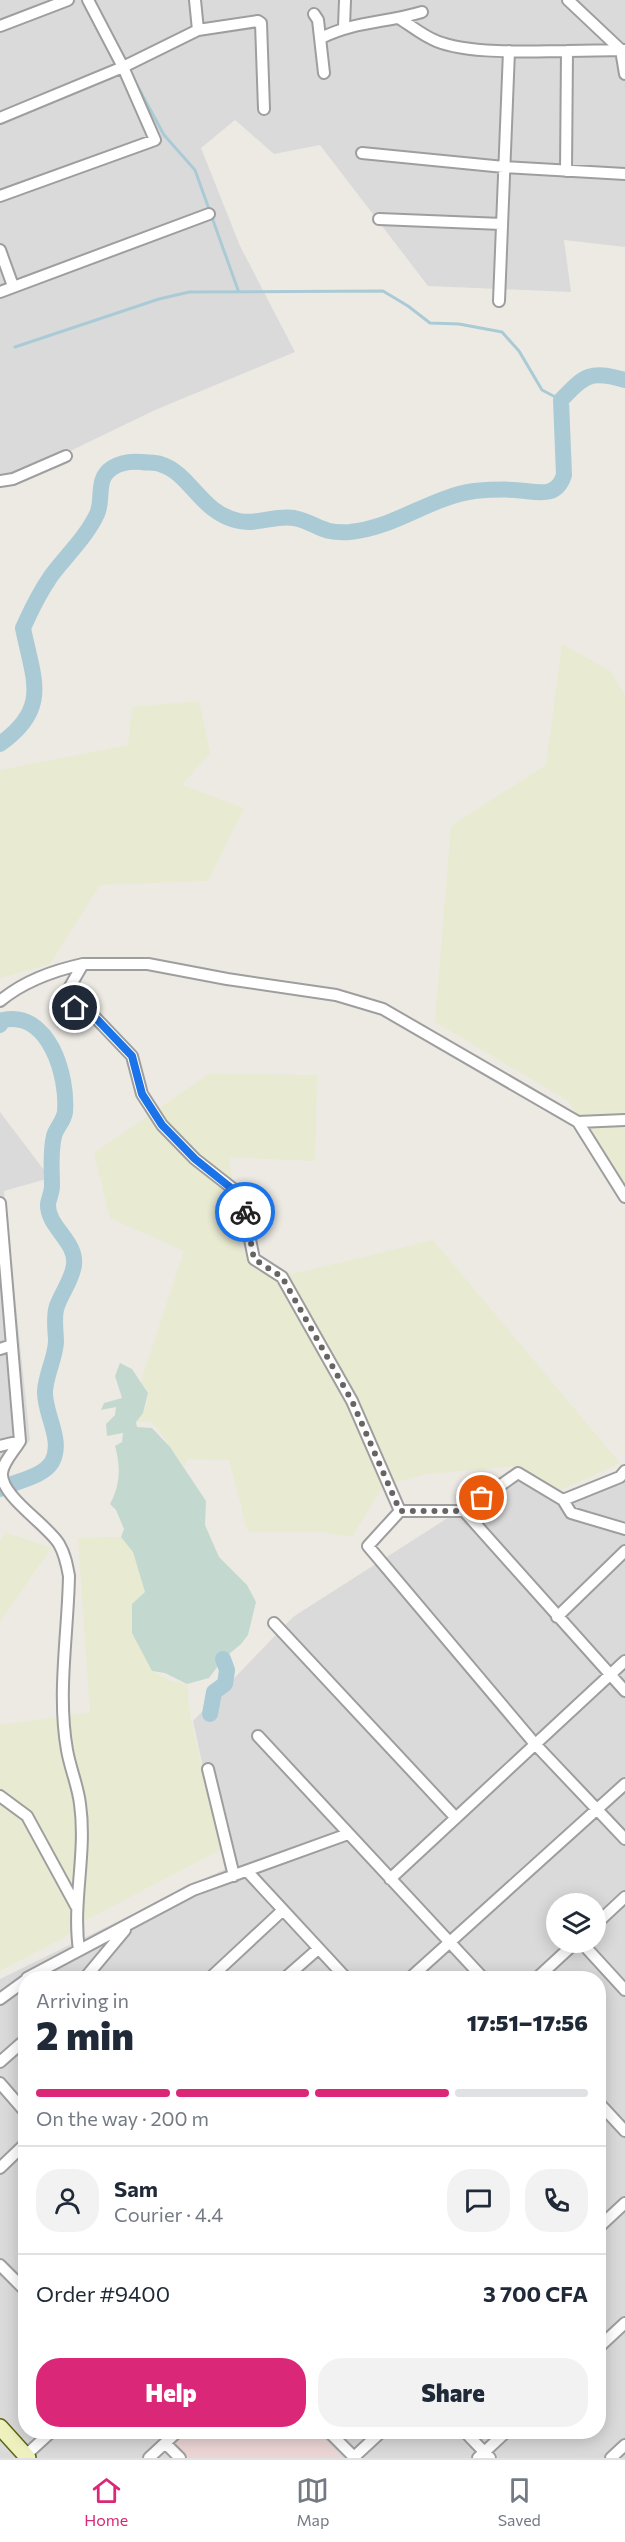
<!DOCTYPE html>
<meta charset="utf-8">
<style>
body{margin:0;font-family:Commissioner,sans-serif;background:#f2f2f3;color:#1f2937;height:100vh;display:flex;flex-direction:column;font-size:22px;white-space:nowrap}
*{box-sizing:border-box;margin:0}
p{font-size:20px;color:#747a83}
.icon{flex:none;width:33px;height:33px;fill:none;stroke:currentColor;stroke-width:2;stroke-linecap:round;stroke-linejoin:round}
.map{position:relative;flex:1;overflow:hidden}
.drawer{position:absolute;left:18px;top:1971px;width:588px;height:468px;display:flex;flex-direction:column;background:#fff;border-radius:24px;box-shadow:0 3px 15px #0003}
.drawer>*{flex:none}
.fabs{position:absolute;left:546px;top:1893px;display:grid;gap:12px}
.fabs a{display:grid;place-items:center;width:60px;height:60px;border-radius:50%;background:#fff;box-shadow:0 3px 15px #0003;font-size:30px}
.pin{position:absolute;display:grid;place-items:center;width:51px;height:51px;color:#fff;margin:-26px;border:3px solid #fff;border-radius:50%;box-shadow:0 2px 6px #0007}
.courier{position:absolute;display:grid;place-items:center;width:60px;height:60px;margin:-30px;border:4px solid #1a73e8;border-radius:50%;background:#fff;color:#222;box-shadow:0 2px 8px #0007}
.summary em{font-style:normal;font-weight:800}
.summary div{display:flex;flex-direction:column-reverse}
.summary{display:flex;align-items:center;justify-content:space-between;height:102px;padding:0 18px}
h1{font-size:39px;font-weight:800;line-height:45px}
.bar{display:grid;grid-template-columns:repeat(4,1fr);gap:9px 6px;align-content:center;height:72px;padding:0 18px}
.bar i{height:8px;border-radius:4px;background:#e0e1e3}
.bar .active{background:#db2777}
.bar p{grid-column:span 4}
.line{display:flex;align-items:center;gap:15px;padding:0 18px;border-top:2px solid #e0e1e3}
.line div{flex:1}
.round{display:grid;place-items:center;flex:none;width:63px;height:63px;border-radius:24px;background:#f2f2f3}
.primary-button{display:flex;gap:12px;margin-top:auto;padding:12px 18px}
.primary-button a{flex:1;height:69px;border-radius:24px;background:#db2777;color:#fff;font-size:24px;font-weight:800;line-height:69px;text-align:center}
.primary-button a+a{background:#f2f2f3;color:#1f2937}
.dock{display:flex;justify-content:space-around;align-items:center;height:84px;border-top:2px solid #e0e1e3;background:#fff;font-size:16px;color:#747a83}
.dock a{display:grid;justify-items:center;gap:3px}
.dock .active{color:#db2777}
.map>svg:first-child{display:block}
.residential{fill:#dbdada;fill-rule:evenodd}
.commercial{fill:#ecd6d5}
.farmland{fill:#e8ead1}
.wetland{fill:#c3d9cf}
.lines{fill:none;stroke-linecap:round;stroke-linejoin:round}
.stream{stroke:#aacbd5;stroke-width:3}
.river{stroke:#aacbd5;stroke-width:16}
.street-casing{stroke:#9e9e9e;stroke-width:14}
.secondary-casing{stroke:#5d6612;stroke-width:18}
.street{stroke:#fff;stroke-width:10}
.secondary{stroke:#eef1be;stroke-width:15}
.done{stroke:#666563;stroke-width:6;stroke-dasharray:0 10.8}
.route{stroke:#1a73e8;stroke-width:8}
</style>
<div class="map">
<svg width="625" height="2458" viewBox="0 0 625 2458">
<rect width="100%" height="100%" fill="#edeae4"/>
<path class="residential" d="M0,0H625V247L564,240L571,292L428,286L320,145L274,154L235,120L201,148L240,246L295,352L155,410L0,485Z
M0,1112L50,1178L4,1191L30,1440L0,1475Z
M510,1478L567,1501L625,1483V2458H0V1979L225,1869L193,1721L293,1617ZM556,1904H596V1942H556ZM26,1978H598V2432H26Z"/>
<path class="commercial" d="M187,2432H318L342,2458H188L174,2444Z"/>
<path class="farmland" d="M562,644L610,671L625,695V1185L568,1101L435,1022L451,826L546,765Z
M199,701L210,753L182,785L244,808L208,881L100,885L50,964L0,978V770L128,745L132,707Z
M209,1074L317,1075L315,1161L229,1157L241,1250L293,1274L433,1240L620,1463L561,1490L515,1466L427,1474L384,1485L352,1537L324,1532H248L229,1460L188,1459L184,1467L158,1429L150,1422H136L147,1404L148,1393L141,1381L184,1251L110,1218L94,1153Z
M5,1532L51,1548L0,1622V1541Z
M121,1537L133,1552L145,1592L152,1671L171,1681L187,1684L189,1709L220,1850L86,1920L63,1938L0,1971V1725L90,1712L78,1538Z"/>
<path class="wetland" d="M120,1363L132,1369L148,1393L143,1413L136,1422L137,1427L152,1428L170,1447L206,1501L205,1525L219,1557L247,1585L256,1602L248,1635L241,1644L223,1659L209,1678L187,1684L165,1673L152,1671L132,1633V1604L145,1592L133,1552L121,1537L124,1529L116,1510L110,1504C120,1486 121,1466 115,1446L122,1442L123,1433L107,1436L106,1424L115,1415L116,1407L101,1410L104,1403L122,1398L115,1376Z"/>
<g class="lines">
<path class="stream" d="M132,76L164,135L195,170L238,290
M15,347L159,299L189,292L383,291L408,306L430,323L459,324L502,332L519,351L542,390L561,400"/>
<path class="river" d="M0,744C51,708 33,679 23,628C31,610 40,592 51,576C66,556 87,536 97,514C104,499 95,479 112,468C121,462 132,461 142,462C148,463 155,462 160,464C191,473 200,513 239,521C257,525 275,515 294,518C318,523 319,534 350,532C394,528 431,497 474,491C487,490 503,489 515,490C536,491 556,500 564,475L561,400C585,375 590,370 625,380
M0,1025L3,1020C49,1010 68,1076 65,1112C64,1121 56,1128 54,1136C50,1153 52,1169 52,1186C52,1192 49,1198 48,1204C47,1227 77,1241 74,1265C72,1280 62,1292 57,1306C53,1317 56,1331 56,1342C55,1359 46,1374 45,1391C44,1414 64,1440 52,1462C42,1478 15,1481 0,1489
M210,1714L214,1692L225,1684L227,1670L223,1659"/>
<g class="street-casing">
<path id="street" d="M195,0L198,30
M568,0L621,50L625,74
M314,14L318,20L324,73
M400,19C410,25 421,34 432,39C463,55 531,51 567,51
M0,26L68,0
M344,27L345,0
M321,38C355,21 386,23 422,12
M0,118L123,67L198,30L258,21L261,23L264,109
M362,153L504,167L625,174
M566,171L567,51L625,50
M0,196L155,140L123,67L88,0
M379,219L502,224
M0,250L13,286
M0,292L209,214
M499,301L509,51
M0,481L13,479L66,456
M0,1001C24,981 52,971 83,964
M578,1122L625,1120
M625,1197L578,1122L383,1009L336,995L227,979L148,964H83L60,1004L90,1012L132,1056L142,1094L162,1125L195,1159L241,1195L254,1259L282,1277L352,1401L400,1511H464L625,1691
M0,1203L20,1441C15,1450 3,1462 2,1473C0,1496 48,1525 59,1544C65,1554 67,1565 69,1576C68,1633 57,1694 67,1750C70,1768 78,1786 80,1804C87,1853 72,1902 79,1950
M0,1349L12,1345
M0,1446L20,1441
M563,1500L571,1513L625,1529
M400,1511L368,1546L535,1744L625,1839
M464,1511L518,1473L563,1500L620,1477L625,1471
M557,1617L625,1551
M274,1623L456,1818
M258,1736L483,1978
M208,1769L234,1876
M0,1796L27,1816L76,1906
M247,1871L346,1978
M390,1879L625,1661
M596,1924L625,1897
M581,1942L625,1990
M27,1978L193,1890L348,1834
M85,1978L125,1930
M210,1978L283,1910
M285,1978L318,1949
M410,1978L625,1784
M537,1978L576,1942
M0,1999L26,1980
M0,2062L26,2039
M0,2083L26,2113
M598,2102L625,2131
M0,2168L26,2143
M598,2228L625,2203
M0,2265L26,2291
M598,2348L625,2323
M329,2432L354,2457
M465,2432L490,2458
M165,2443L180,2458
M26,2455L51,2432
M149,2458L177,2432
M353,2458L381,2432
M478,2458L506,2432
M611,2458L625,2445"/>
</g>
<g class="secondary-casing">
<path id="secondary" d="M0,2427L28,2458"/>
</g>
<use href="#street" class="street"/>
<use href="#secondary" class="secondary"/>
</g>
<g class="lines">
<path class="done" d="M245,1212L254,1259L282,1277L352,1401L400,1511H464L482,1498"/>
<path class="route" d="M75,1008L90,1012L132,1056L142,1094L162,1125L195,1159L241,1196L245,1212"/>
</g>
</svg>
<div class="fabs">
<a><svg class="icon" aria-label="layers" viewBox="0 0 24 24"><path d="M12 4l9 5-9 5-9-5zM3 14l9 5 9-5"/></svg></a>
</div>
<div class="pin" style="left:482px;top:1498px;background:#ea580c"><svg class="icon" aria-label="bag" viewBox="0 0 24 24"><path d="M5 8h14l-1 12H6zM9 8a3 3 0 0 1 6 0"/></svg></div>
<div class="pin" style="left:75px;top:1008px;background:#1f2937"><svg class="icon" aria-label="home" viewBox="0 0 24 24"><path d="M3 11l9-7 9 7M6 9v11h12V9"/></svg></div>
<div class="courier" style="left:245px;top:1212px"><svg class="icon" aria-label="bike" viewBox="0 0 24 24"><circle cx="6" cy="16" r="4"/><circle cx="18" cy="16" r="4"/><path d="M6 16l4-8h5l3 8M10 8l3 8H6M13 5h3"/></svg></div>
<section class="drawer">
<div class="summary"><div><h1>2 min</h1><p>Arriving in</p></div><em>17:51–17:56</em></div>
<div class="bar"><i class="active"></i><i class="active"></i><i class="active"></i><i></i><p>On the way · 200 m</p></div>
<div class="line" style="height:108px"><a class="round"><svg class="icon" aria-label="person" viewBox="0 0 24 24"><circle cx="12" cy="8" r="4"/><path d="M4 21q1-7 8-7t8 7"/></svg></a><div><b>Sam</b><p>Courier · 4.4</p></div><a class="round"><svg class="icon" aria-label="chat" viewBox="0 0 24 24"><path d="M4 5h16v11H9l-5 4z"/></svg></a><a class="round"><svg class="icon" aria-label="phone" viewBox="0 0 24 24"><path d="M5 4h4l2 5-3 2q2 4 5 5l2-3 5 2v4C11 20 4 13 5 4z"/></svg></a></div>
<div class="line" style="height:78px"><div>Order #9400</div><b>3 700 CFA</b></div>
<div class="primary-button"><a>Help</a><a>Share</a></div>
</section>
</div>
<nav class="dock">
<a class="active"><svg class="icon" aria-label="home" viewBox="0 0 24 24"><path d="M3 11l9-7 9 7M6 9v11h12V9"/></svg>Home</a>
<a><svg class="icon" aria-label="map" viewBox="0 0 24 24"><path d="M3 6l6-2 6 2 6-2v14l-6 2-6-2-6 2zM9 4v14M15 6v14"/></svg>Map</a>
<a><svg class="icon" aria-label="saved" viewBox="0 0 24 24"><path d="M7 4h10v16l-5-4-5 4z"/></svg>Saved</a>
</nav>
